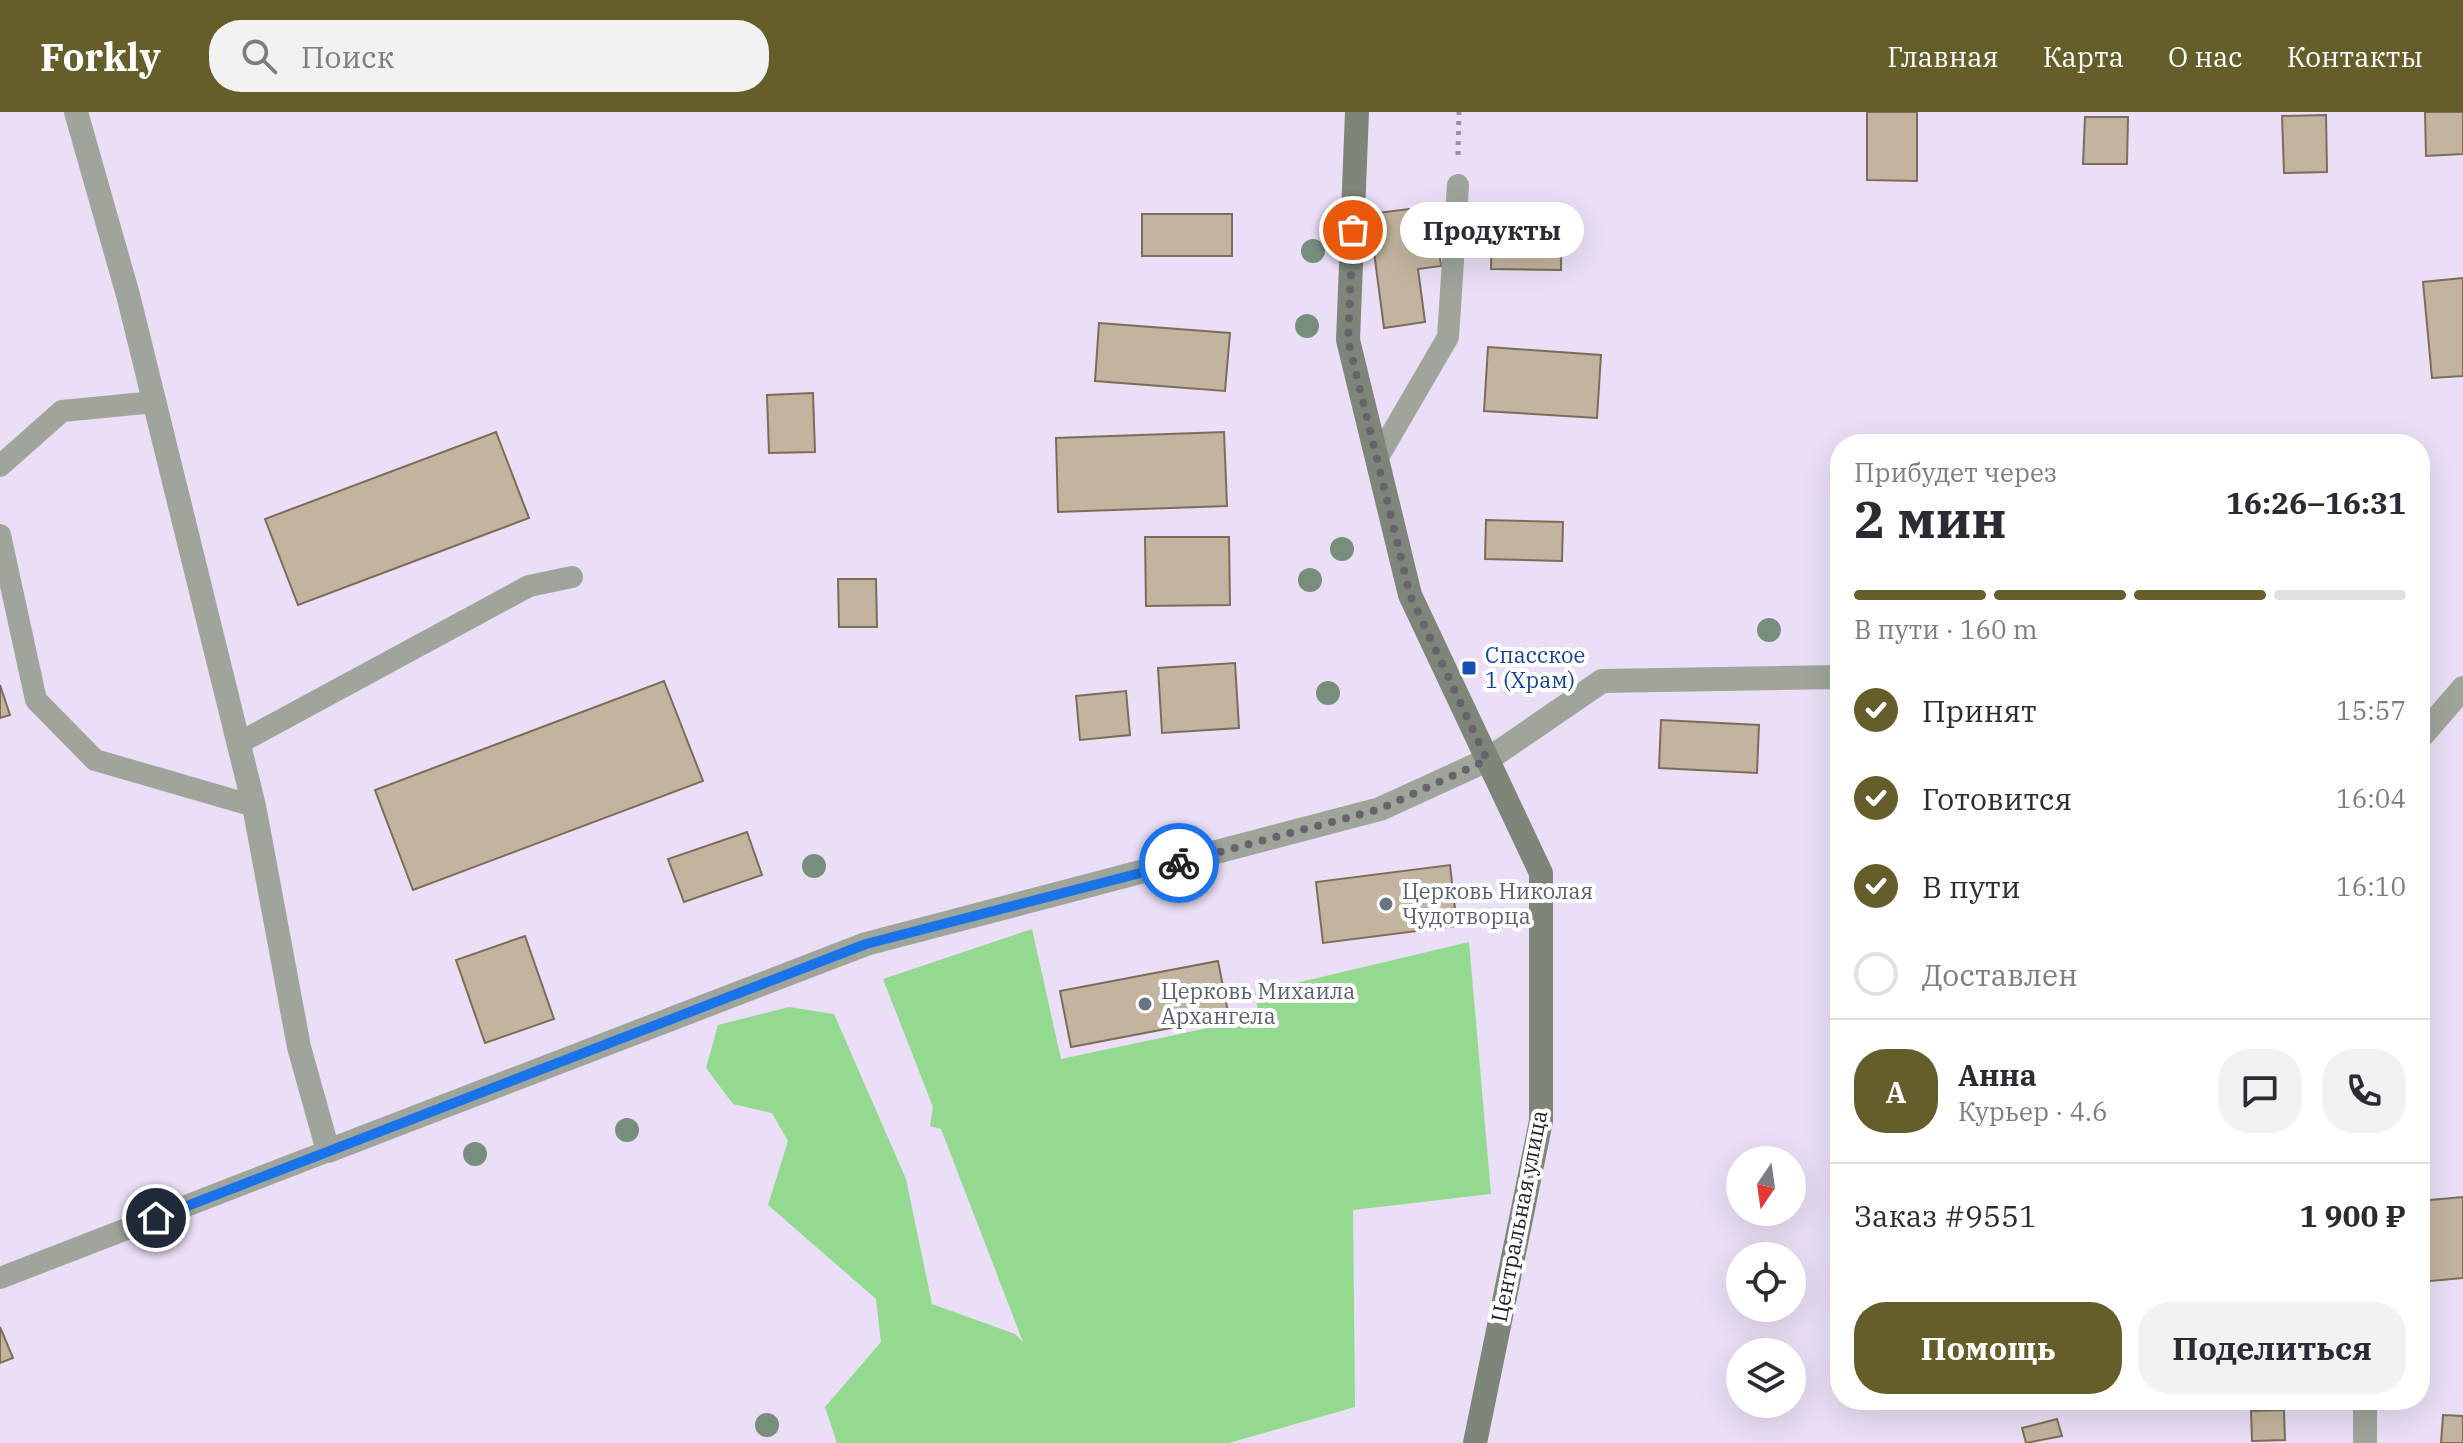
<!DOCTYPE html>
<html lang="ru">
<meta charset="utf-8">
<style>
body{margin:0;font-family:"IBM Plex Serif",serif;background:#f2f2f3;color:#2b2b33;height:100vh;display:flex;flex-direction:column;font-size:30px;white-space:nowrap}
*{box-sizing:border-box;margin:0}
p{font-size:26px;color:#7c7c81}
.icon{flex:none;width:44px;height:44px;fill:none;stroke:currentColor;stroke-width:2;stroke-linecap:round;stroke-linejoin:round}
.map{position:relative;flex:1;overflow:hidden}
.sheet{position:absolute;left:1830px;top:322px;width:600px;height:976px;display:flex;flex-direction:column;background:#fff;border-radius:32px;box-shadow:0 8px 32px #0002}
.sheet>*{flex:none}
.needle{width:52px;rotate:193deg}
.fabs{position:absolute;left:1726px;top:1034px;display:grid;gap:16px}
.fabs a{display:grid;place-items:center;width:80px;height:80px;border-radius:50%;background:#fff;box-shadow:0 8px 32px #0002;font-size:40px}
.pin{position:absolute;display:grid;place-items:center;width:68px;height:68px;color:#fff;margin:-34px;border:4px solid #fff;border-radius:50%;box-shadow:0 2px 8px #0007}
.courier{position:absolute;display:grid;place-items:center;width:80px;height:80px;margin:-40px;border:6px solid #1a73e8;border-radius:50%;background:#fff;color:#222;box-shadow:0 2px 10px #0007}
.bubble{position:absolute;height:56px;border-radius:28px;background:#fff;box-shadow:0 8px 32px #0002;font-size:26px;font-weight:800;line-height:56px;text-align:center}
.headline em{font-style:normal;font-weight:800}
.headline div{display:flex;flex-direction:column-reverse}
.headline{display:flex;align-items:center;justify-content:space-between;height:136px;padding:0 24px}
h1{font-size:52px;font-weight:800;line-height:60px}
.bar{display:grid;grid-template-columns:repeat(4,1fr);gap:12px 8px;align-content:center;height:96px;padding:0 24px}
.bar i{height:10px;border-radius:6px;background:#e1e1e2}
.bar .selected{background:#655d2a}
.bar p{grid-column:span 4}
.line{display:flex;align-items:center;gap:20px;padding:0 24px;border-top:2px solid #e1e1e2}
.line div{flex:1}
.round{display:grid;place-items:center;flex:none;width:84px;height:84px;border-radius:32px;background:#f2f2f3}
ol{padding:0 24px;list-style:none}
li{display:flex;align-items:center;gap:24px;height:88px}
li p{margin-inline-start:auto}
li .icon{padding:8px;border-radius:50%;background:#655d2a;color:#fff;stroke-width:4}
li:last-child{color:#7c7c81}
li i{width:44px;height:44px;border:4px solid #e1e1e2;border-radius:50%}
.cta{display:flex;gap:16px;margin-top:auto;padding:16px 24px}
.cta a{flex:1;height:92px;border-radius:32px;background:#655d2a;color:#fff;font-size:32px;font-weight:800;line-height:92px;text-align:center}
.cta a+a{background:#f2f2f3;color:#2b2b33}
header{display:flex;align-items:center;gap:48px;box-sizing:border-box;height:112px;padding:0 40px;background:#655d2a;color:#fff}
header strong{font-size:38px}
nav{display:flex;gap:44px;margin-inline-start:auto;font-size:28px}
.search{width:560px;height:72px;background:#f2f2f3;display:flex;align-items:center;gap:20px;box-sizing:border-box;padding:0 28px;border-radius:32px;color:#7c7c81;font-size:30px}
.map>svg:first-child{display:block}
.green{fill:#93d98f}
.building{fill:#c2b49e;stroke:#7b6d59;stroke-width:2}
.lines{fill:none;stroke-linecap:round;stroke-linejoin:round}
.path{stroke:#9b93a4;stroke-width:5;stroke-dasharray:4 6;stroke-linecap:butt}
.lane{stroke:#9fa59b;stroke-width:22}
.street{stroke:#9fa59b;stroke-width:24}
.secondary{stroke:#7d8678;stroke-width:24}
.tree{fill:#788e7d}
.done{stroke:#68626f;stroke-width:8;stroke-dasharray:0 14.4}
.route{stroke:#1a73e8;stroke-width:10}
.transit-dot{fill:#1a4fb4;stroke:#fff;stroke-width:3}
.worship-dot{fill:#6b7280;stroke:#fff;stroke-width:3}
.labels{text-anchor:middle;stroke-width:8;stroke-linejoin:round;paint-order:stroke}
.transit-label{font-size:22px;fill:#164399;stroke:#fff;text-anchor:start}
.worship-label{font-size:22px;fill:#5b616d;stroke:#fff;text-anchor:start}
.street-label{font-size:22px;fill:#221e27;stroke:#fff}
</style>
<header>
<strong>Forkly</strong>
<div class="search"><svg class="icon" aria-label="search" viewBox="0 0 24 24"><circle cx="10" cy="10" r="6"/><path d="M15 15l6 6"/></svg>Поиск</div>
<nav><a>Главная</a><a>Карта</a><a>О нас</a><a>Контакты</a></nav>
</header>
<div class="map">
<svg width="2463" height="1331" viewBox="0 0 2463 1331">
<rect width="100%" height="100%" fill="#eadff6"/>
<path class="green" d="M1032,817L1061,947L1260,905L1254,881L1469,830L1491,1082L1353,1098L1355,1295L1229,1331H837L825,1295L881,1230L876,1187L768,1093L788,1029L772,1001L733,992L706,956L718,913L789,895L834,902L906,1067L932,1192L1015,1222L1023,1230L941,1017L930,1014L933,995L883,867Z"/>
<path class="building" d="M1867,0H1917V69L1867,68Z
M2425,0H2463V42L2426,44Z
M2326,3L2327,60L2284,61L2282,4Z
M2085,5H2128L2127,52H2083Z
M1409,97L1413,125L1437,121L1441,154L1418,157L1425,210L1384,216L1369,102Z
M1492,97L1562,98L1561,158L1491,157Z
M1142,102H1232V144H1142Z
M2463,166V264L2432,266L2423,170Z
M1099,211L1230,221L1225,279L1095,269Z
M1488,235L1601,243L1597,306L1484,299Z
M813,281L815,340L769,341L767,283Z
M496,320L529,406L298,493L265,407Z
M1224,320L1227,394L1058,400L1056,326Z
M1486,408L1563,410L1562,449L1485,447Z
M1145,425H1229L1230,493L1146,494Z
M838,467H876L877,515H839Z
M1235,551L1239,616L1162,621L1158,556Z
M664,569L703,669L413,778L375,678Z
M0,573L10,603L0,606Z
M1126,579L1130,623L1080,628L1076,584Z
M1661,608L1759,613L1757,661L1659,656Z
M747,720L762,763L684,790L668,747Z
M1450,753L1457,814L1323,831L1316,770Z
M525,824L554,907L485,931L456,848Z
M1218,849L1229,905L1071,935L1060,879Z
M2463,1085V1166L2420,1170V1089Z
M0,1215L13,1246L0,1251Z
M2284,1298L2285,1328L2252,1329L2251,1299Z
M2443,1303L2463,1304V1331H2441Z
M2057,1307L2062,1324L2026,1331L2022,1316Z"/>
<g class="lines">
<path class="path" d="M1458,43L1459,0"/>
<path class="lane" d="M1377,347L1448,225L1458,73
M0,354L62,299L155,290
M0,423L36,588L95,648L254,694
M239,631L529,474L572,465
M0,1166L328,1039"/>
<path class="street" d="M76,0L128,183L254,694L299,935L328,1039L866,832L1380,697L1487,648L1602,569L1840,565
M2420,626L2463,576
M2365,1288V1331"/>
<path class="secondary" d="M1357,0L1348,228L1377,347L1410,483L1541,761V1009L1475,1331"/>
</g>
<g class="tree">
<circle cx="1313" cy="139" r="12"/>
<circle cx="1307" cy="214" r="12"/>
<circle cx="1342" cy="437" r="12"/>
<circle cx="1310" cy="468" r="12"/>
<circle cx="1769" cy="518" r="12"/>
<circle cx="1328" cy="581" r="12"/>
<circle cx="814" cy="754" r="12"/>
<circle cx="627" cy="1018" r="12"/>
<circle cx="475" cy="1042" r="12"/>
<circle cx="767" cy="1313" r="12"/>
</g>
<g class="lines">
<path class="done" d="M1179,751L1380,697L1487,648L1410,483L1348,228L1353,118"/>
<path class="route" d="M156,1106L866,832L1179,751"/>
</g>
<rect class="transit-dot" x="1461" y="548" width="16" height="16" rx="4"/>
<g class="worship-dot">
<circle cx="1386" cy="792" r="8"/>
<circle cx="1145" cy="892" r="8"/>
</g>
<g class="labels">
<g class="transit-label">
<text x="1485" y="551">Спасское<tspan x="1485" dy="25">1 (Храм)</tspan></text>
</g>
<g class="worship-label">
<text x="1402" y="787">Церковь Николая<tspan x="1402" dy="25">Чудотворца</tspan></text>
<text x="1161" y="887">Церковь Михаила<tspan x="1161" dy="25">Архангела</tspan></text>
</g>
<g class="street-label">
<text transform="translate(1519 1104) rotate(-79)" y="8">Центральная улица</text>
</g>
</g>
</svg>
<div class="fabs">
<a><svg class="needle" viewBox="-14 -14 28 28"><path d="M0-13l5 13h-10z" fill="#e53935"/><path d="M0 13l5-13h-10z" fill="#7c7c81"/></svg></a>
<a><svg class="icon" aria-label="locate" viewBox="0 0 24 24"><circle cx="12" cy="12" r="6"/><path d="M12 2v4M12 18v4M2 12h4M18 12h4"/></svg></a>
<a><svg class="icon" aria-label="layers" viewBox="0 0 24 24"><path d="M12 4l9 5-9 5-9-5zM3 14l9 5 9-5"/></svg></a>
</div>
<div class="pin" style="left:1353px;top:118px;background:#ea580c"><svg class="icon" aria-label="bag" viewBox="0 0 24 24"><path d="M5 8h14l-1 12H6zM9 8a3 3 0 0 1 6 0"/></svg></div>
<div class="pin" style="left:156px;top:1106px;background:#1f2937"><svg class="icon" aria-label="home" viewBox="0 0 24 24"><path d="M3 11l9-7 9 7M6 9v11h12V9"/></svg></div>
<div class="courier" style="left:1179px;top:751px"><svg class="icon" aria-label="bike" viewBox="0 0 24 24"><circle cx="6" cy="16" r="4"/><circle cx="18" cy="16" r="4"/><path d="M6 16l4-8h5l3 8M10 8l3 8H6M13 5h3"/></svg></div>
<div class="bubble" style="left:1400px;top:90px;width:184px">Продукты</div>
<section class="sheet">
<div class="headline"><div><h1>2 мин</h1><p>Прибудет через</p></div><em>16:26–16:31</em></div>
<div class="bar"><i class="selected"></i><i class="selected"></i><i class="selected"></i><i></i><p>В пути · 160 m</p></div>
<ol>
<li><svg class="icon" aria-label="check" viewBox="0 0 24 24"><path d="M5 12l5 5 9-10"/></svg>Принят<p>15:57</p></li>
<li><svg class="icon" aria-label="check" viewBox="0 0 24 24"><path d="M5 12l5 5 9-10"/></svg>Готовится<p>16:04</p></li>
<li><svg class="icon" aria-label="check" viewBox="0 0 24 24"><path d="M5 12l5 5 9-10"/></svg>В пути<p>16:10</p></li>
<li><i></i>Доставлен</li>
</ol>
<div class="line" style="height:144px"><b class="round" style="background:#655d2a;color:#fff">А</b><div><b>Анна</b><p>Курьер · 4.6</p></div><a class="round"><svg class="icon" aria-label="chat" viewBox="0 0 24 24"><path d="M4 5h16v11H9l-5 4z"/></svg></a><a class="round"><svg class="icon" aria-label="phone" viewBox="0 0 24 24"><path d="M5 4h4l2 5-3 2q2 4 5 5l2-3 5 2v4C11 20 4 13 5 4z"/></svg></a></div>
<div class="line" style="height:104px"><div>Заказ #9551</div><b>1 900 ₽</b></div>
<div class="cta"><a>Помощь</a><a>Поделиться</a></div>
</section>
</div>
